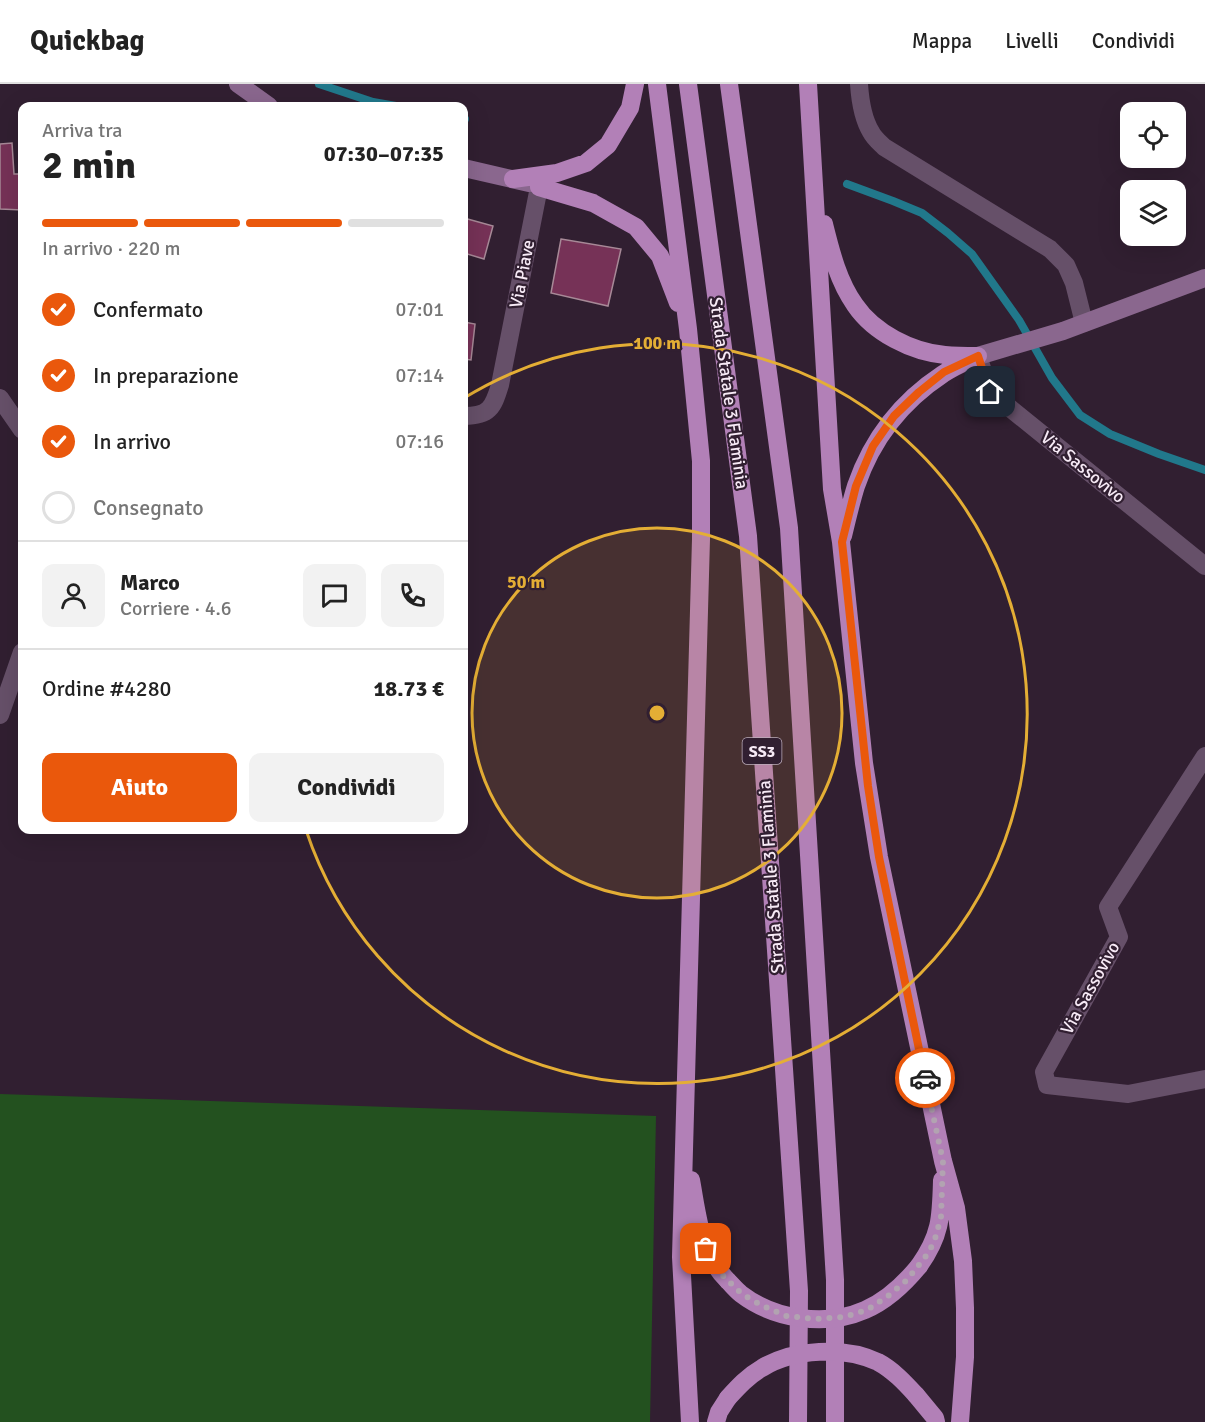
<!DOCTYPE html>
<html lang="it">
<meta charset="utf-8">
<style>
body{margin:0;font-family:Signika,sans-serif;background:#f2f2f2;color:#222;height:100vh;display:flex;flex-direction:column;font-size:22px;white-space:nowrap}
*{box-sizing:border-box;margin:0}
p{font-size:20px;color:#767676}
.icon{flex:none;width:33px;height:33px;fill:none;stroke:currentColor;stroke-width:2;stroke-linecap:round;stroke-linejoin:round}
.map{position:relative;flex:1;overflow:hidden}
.details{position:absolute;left:18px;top:18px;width:450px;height:732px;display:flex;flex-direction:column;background:#fff;border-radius:12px;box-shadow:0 6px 24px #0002}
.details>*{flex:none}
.controls{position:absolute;left:1120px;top:18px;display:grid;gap:12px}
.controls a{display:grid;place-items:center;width:66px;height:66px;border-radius:12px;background:#fff;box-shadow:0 6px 24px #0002;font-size:30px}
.pin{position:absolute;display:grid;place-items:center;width:51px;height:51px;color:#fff;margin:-26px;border-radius:12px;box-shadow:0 3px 9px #0006}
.courier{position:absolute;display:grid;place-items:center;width:60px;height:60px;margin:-30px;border:4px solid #ea580c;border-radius:50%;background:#fff;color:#222;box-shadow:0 2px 8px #0007}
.summary em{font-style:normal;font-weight:800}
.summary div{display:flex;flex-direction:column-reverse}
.summary{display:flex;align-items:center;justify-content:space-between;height:102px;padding:0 24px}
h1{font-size:39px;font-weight:800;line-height:45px}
.bar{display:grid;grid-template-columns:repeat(4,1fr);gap:9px 6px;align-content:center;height:72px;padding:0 24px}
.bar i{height:8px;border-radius:4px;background:#e0e0e0}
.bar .on{background:#ea580c}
.bar p{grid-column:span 4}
.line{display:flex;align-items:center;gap:15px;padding:0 24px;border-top:2px solid #e0e0e0}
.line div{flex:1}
.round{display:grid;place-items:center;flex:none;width:63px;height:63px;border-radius:12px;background:#f2f2f2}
ol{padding:0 24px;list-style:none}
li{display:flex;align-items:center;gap:18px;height:66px}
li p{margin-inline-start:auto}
li .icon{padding:6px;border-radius:50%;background:#ea580c;color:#fff;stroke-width:4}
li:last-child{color:#767676}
li i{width:33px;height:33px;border:3px solid #e0e0e0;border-radius:50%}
.button{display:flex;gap:12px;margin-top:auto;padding:12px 24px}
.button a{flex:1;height:69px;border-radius:12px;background:#ea580c;color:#fff;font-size:24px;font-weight:800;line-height:69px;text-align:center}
.button a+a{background:#f2f2f2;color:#222}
header{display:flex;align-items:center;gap:36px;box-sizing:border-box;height:84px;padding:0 30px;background:#fff;border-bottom:2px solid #e0e0e0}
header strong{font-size:28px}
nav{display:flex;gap:33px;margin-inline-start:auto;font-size:21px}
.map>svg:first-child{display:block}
.green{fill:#23511f}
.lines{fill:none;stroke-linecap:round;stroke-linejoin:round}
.stream{stroke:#21788b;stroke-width:8}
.building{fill:#763257;stroke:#a78997;stroke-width:1.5}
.minor{stroke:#665069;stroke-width:18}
.secondary{stroke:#8a678e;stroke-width:18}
.trunk{stroke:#b280b7;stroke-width:18}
.trunk-bridge{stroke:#b280b7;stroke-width:18}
.done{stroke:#b2a3b1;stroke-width:6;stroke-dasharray:0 10.8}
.route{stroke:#ea580c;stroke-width:8}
.ring{fill:none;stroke:#e4ae35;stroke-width:3}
.labels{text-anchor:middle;stroke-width:4.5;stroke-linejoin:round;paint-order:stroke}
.shield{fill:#311f31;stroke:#bcadbb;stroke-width:1.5}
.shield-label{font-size:16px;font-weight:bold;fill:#f7eaf6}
.street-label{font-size:18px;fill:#f7eaf6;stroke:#311f31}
.centre{fill:#e4ae35;stroke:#311f31;stroke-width:3}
.ring-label{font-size:18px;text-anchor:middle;font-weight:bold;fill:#e4ae35;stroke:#311f31;stroke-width:4.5;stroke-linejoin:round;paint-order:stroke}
</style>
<header>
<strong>Quickbag</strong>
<nav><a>Mappa</a><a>Livelli</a><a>Condividi</a></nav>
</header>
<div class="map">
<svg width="1205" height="1338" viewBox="0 0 1205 1338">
<rect width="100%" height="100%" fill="#311f31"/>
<path class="green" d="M0,1010L656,1032L650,1338H0Z"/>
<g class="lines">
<path class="stream" d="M319,0L373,18L396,22
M464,35H465
M847,100L893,117L922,129L948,149L972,170L1019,236L1052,294L1080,331L1110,350L1159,370L1205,386"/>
</g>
<path class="building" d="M12,59L14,90H22V126L0,125V60Z
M464,134L493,142L484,175L464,169Z
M561,155L621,165L608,222L551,209Z
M464,238L475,240L471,276L464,275Z"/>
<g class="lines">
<path class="minor" d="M859,0C860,15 863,35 871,48C874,54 880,59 884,63L1050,165L1066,181L1074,199L1084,239
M978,272L990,308L1205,482
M0,314L22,346
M464,332C489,332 493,324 500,301L539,103
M0,631L22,568
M1205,672L1108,823L1119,853L1044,988L1047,1001L1128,1010L1205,995"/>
<path class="secondary" d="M238,0L269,22
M464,84L529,99
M978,272L1063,247L1205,194"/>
<path class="trunk" d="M657,0L688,245L701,377V455L681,1173L690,1338
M688,0L748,452L799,1207L798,1338
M729,0L789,444L835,1196V1338
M808,0L832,405L841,458L864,679L879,773L943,1077L956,1124L963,1177L965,1224V1273L960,1338
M513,95L557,89L586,79L608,61L630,24L635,0
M539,103L593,119L636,143L660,172L678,219
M824,140C831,168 838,197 855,221C874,249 912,268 945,271C956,272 967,272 978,272
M843,452C847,435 851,418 856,402C872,355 902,317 943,290C953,283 965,278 976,273
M691,1096C698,1134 700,1169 728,1197
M919,1182C941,1151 941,1133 942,1096
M916,1311L935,1334L936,1338
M716,1338L719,1328L728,1314"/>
<path class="trunk-bridge" d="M728,1197C732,1201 736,1206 741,1210C775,1236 826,1243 865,1226C886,1217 905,1199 919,1182
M728,1314C738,1303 748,1292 762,1284C793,1265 845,1262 878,1278C893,1286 905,1299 916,1311"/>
</g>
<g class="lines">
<path class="done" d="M706,1165L717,1186L742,1210L761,1221L786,1232L816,1235L844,1233L867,1226L888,1212L907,1196L929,1168L935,1155L941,1133L943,1077L925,994"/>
<path class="route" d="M925,994L879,773L868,702L842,458L856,402L873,362L894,332L919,308L944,288L978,272L990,308"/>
</g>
<circle cx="657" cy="629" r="185" fill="#e4ae35" fill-opacity=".12"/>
<g class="ring">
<circle cx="657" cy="629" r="185"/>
<path d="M464 314A370 370 0 1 1 306 746"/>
</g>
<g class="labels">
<rect class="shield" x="742.5" y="654" width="39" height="26" rx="4.5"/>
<g class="shield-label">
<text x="762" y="673">SS3</text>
</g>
<g class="street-label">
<text transform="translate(522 190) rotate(-79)" y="6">Via Piave</text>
<text transform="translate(729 309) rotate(82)" y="6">Strada Statale 3 Flaminia</text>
<text transform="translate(1083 383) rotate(39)" y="6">Via Sassovivo</text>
<text transform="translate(771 793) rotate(-94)" y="6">Strada Statale 3 Flaminia</text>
<text transform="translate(1090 904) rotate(-61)" y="6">Via Sassovivo</text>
</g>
</g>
<circle cx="657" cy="629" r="9" class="centre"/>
<g class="ring-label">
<text x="657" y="265">100 m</text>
<text x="526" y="504">50 m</text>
</g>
</svg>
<div class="controls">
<a><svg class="icon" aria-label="locate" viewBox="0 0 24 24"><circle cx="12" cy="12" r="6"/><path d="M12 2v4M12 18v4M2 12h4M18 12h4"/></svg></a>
<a><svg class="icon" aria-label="layers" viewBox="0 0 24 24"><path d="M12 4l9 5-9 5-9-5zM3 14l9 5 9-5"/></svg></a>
</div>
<div class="pin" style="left:706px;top:1165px;background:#ea580c"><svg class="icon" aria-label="bag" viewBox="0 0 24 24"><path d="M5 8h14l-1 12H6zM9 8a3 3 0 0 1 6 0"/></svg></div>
<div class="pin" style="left:990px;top:308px;background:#1f2937"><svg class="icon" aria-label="home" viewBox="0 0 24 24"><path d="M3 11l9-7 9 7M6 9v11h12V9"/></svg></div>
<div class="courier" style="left:925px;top:994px"><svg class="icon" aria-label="car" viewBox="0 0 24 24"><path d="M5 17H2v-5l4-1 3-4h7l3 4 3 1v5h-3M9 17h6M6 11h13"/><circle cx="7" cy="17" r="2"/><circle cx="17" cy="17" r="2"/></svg></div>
<section class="details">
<div class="summary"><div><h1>2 min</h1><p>Arriva tra</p></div><em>07:30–07:35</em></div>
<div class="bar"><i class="on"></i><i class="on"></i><i class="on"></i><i></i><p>In arrivo · 220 m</p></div>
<ol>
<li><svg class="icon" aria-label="check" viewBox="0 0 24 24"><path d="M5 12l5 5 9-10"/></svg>Confermato<p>07:01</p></li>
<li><svg class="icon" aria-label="check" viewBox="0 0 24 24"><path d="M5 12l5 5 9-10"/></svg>In preparazione<p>07:14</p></li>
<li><svg class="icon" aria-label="check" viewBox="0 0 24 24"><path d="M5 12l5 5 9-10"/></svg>In arrivo<p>07:16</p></li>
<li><i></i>Consegnato</li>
</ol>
<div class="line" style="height:108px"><a class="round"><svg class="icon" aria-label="person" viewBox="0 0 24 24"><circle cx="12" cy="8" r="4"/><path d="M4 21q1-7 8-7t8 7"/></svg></a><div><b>Marco</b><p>Corriere · 4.6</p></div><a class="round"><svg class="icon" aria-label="chat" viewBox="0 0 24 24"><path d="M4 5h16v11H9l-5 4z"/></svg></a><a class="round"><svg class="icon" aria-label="phone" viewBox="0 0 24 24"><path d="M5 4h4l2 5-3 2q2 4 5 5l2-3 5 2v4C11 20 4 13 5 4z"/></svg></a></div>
<div class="line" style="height:78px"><div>Ordine #4280</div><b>18.73 €</b></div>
<div class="button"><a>Aiuto</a><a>Condividi</a></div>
</section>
</div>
